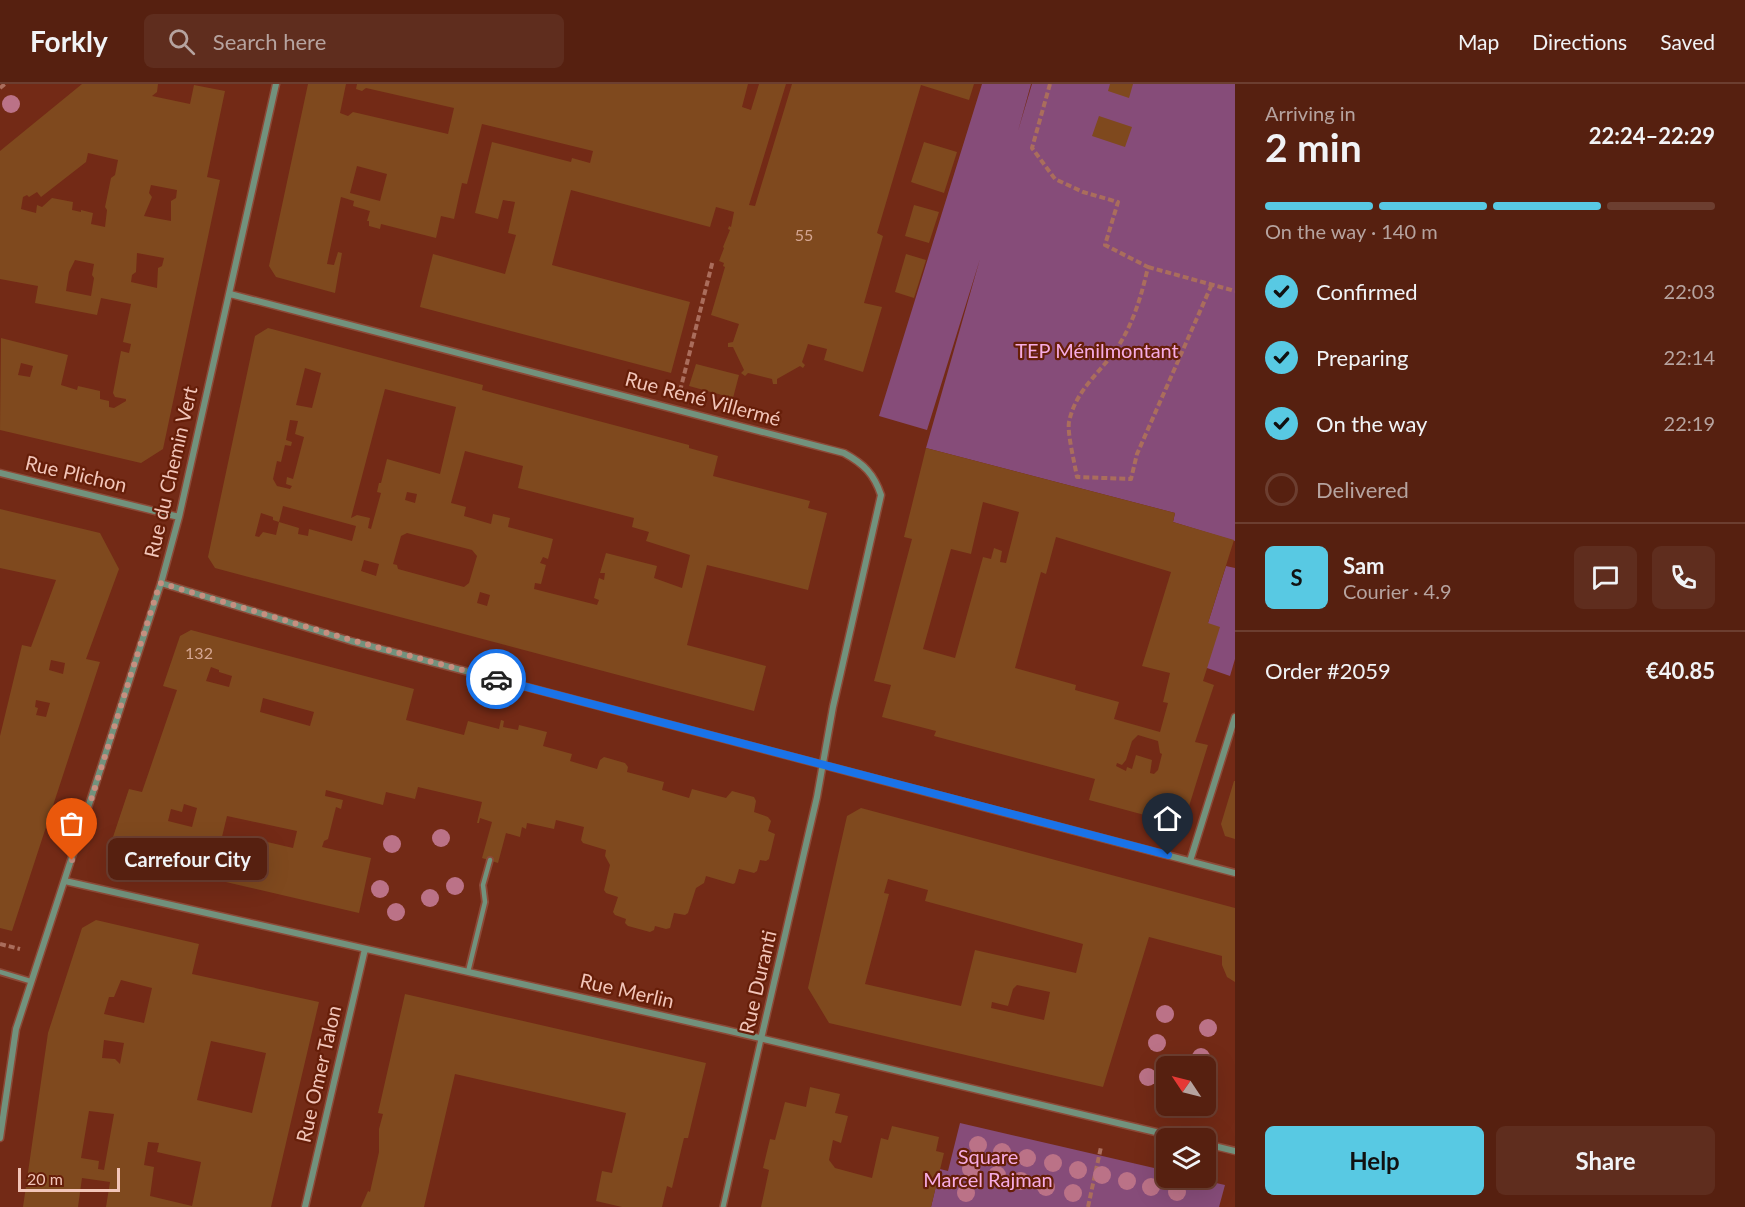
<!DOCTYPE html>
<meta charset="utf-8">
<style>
body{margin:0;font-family:Lato,sans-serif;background:#5f2d1e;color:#f1f3f6;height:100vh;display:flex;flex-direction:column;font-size:22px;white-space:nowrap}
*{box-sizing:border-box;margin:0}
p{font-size:20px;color:#b6a39f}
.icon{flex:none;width:33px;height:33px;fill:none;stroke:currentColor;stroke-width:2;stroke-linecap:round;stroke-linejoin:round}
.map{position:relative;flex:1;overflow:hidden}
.panel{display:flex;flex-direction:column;background:#562010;width:510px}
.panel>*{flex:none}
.needle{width:39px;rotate:305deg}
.fabs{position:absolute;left:1156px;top:972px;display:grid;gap:12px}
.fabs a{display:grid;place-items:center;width:60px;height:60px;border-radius:9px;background:#562010;box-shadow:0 6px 24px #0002,0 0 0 2px #6c3e30;font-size:30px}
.scale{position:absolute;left:18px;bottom:15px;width:102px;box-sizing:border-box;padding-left:6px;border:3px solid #f2c5b9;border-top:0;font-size:16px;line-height:21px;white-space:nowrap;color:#f2c5b9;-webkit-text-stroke:4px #661e09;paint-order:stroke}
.pin{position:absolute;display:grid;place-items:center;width:51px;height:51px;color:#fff;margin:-62px -26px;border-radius:50% 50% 50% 0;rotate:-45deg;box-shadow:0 0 6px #0007}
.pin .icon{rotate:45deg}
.courier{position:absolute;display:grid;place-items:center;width:60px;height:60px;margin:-30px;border:4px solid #1a73e8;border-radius:50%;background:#fff;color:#222;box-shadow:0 2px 8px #0007}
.bubble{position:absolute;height:42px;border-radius:9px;background:#562010;box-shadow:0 6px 24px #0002,0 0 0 2px #6c3e30;font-size:20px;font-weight:700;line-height:42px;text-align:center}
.summary em{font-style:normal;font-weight:700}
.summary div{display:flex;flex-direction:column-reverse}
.summary{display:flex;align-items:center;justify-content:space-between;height:102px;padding:0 30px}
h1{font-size:39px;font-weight:700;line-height:45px}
.bar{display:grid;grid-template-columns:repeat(4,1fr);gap:9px 6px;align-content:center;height:72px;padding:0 30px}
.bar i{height:8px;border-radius:4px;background:#6c3e30}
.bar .current{background:#58c9e3}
.bar p{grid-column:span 4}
.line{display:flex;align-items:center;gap:15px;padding:0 30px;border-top:2px solid #6c3e30}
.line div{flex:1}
.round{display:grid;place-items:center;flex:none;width:63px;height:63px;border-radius:9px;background:#5f2d1e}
ol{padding:0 30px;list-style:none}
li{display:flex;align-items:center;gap:18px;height:66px}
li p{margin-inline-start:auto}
li .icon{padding:6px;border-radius:50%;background:#58c9e3;color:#111;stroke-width:4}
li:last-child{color:#b6a39f}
li i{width:33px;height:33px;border:3px solid #6c3e30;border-radius:50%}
.button{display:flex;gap:12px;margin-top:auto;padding:12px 30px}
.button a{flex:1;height:69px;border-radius:9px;background:#58c9e3;color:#111;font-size:24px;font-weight:700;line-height:69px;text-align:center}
.button a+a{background:#5f2d1e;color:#f1f3f6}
header{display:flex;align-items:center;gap:36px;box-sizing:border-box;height:84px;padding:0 30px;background:#562010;border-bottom:2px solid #6c3e30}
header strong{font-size:28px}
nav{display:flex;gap:33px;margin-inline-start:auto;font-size:21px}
.search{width:420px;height:54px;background:#5f2d1e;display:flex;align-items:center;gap:15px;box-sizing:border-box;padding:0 21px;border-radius:9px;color:#b6a39f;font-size:22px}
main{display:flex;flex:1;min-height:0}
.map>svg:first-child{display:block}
.green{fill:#864c79}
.building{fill:#7f491e;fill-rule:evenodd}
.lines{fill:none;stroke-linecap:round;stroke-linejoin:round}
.service-casing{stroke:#8c4937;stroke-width:8}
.pedestrian-casing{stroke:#8c4937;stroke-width:8}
.minor-casing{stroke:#8c4937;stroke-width:9}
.path{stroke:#aa6d5c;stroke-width:4;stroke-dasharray:6 3;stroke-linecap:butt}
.service{stroke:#72927d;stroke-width:4.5}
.pedestrian{stroke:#72927d;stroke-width:5}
.minor{stroke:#72927d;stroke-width:6}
.tree{fill:#bb7287}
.done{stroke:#c68f80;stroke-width:6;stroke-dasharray:0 10.8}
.route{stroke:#1a73e8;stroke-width:8}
.labels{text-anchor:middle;stroke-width:4.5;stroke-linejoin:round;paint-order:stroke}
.number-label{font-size:16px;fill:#d5a692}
.park-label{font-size:20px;fill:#f6ace3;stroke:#661e09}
.street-label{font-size:20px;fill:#f2c5b9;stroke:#661e09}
</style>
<header>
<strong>Forkly</strong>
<div class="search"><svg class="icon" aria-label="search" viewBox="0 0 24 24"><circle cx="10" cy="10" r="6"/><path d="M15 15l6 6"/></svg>Search here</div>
<nav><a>Map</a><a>Directions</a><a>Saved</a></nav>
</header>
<main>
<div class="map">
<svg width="1235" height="1123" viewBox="0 0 1235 1123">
<rect width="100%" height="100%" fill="#732a16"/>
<path class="green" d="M982,0H1031L1018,47L1032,0H1235V457L1173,438L1175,429L926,364L980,175L927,346L879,332Z
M1226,482L1235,484V575L1230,592L1207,584L1208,539Z
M960,1039L1167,1087V1094H1194L1225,1101L1219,1123H931L940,1085L948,1087Z"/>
<path class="building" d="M82,0H158L157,8L152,12L190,20L194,1L225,7L207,93L220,96L163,365L141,379L0,346L1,254L68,271L61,301L77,306L78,302L100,307V315L109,317V323L114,324L126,317V315L115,313L113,309L121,267L129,269L131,260L123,258L131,220L101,214L97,231L35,219L38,202L0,195V67ZM88,69L118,76L115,91L111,94L105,123L107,126L105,143L91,140L93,129L81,126V128L72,126L73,118L52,114L42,123L37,121L36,129L21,125L23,113L27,111L29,113L37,108L41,113L86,78ZM151,101L177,106L176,114L171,117V137L144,132L152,113L149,109ZM137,169L164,174L162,182L158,184L157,204L131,198L132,191L136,188ZM75,176L94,180L92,191L94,194L91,212L66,207L69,188ZM21,279L33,282L30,293L18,291Z
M308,0H346L340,29L348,32L353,28L448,50L454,24L366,4L362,7L356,5L357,0H748L742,23L751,26L759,0H786L749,121L755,122L792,0H974L969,16L921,1L877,149L883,152L864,219L882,223L863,288L824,276L827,265L808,260L802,278L805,281L803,284L800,282L777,295V300H773L772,295L748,289L745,292L741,289L744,286L733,263H728V259L733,258L739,240L711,231L725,183L723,182L724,179L719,177L724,164L723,163L730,146L728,145L729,142L731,143L734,128L716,123L710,143L571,106L552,181L690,218L671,289L420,223L433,170L505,190L516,151L508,149L515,118L503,116L498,135L475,129L492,58L571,78L572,74L590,79L593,67L482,40L467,100L462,99L454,135L441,132L436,154L381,140L380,145L369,142V137H367L370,127L353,122L354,117L341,113L327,180L334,181L338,168L342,169L335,209L276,193L269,182ZM357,82L387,90L380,117L350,109Z
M1110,0H1133L1129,14L1108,7Z
M1099,32L1132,43L1125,63L1092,52Z
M924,58L957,68L944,109L911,98Z
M914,121L939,128L929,159L905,152Z
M906,170L926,176L914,214L895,208Z
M268,244L483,301L482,306L689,361V364L718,372L713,392L810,417L808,424L827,429L808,506L707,481L687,561L766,582L754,627L215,484L208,473L255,252ZM305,284L321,289L312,324L296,321ZM385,305L456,323L440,390L387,375L381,399H379L377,408L381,409L371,445L368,444L370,434L357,431L351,434ZM290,336L298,337L295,350L304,353L293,395L287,393L286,400L292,402L290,405L277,402L273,395L277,377L281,378L285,361L291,362L292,358L286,356ZM465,367L523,382L518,404L634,434L632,443L649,448L646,457L690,471L682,504L654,494L657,482L606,469L600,489H605L604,496L599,494L594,514L599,516L597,521L534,505L535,499L541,500L546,481L540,479L543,473L548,475L553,455L508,443L510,434L493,430L491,440L464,432L466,423L451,419ZM407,408L417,410L415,419L405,416ZM283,422L356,442L352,457L309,445L308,452L298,450L299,444L279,438L276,451L263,448L259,453L255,452L261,429L273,433V436L279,438ZM407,449L472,466L477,472L469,499L464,503L398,485L397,481L393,480L401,452ZM364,476L379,480L376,492L361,487ZM480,508L490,511L487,522L477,519Z
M696,280L739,291L733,314L689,302Z
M926,364L1175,429L1173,438L1234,456L1208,539L1220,543L1203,597L1214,601L1195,658L1208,661L1186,732L1174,739L1089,716L1095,695L934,652L936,647L882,633L891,601L874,597L912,455L904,453ZM983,418L1019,428L1006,479L1000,478L1002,467L994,464L991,475L983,473L955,574L923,565L951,465L971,470ZM1056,453L1171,488L1142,582L1170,589L1163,618L1168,619L1160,648L1114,635L1119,618L1075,606L1076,601L1015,584L1041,488L1046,490ZM1138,651L1158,657L1160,669L1162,670L1158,686L1154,690L1150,689L1152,676L1136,671L1132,685L1127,683L1126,687L1116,682L1117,679L1122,681L1126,676L1132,657Z
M0,425L100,449L119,485L86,575L100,578L12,847L0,844V652L22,561L31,563L56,496L0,484ZM51,576L65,579L63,590L49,586ZM36,616L50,619L46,633L36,631L38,624L35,623Z
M191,546L414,605L406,636L464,651L468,637L499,645L501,636L504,637L503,643L518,646L519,641L547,648L543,662L572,670L570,677L597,685L600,676L604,673L625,679L628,683L627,688L664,698L662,706L689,714L692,705L726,714L732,707L754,713L756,717L754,728L768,733L771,737L768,747L775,750L769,775L766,777L760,776L757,787L754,789L739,785L735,799L733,800L706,792L704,799L696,804L688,829L685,831L674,829L670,844L666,845L655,842L654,846L650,848L628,842L625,839L626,835L615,831L613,828L618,813L606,809L604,806L610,781L605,772L606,766L583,759L581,756L584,743L556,736L554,745L527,739L526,745L522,743L520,753L506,749L498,779L482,774L492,738L480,734L479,739H477L482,718L418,703L415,715L386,708L383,721L326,706L325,712L343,716L341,725L336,723L328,755L324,757L322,763L371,774L359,829L118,773L111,759L129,705L142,708L177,606L163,602L180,552ZM211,583L219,586V588L232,592L229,603L206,597ZM263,614L314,628L310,642L260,628ZM184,720L197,724L192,743L168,737L171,725L182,728ZM227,732L297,747L293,764L263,757L264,754L261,753V755L252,753L249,764L242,760L221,757Z
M1234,697H1235V755L1225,752L1221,740Z
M861,724L1235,824V898L1227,893L1222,881V872L1149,853L1103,1003L829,939L808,904L847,732ZM888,795L928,806L925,817L1083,860L1076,889L975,866L961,922L865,900L889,810L884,809ZM1017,901L1050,908L1044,936L991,924L992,918L1008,922L1013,905Z
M96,836L199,860L192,890L319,918L271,1123H106L110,1098L82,1094L78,1123H23L48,949L82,844ZM121,896L152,904L144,939L104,930L109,913H114ZM104,956L124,959L120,980L115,975L102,974ZM211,957L266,969L252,1029L197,1016ZM89,1027L114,1030L104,1086L98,1085L99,1077L81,1074ZM148,1058L159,1059L157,1068L201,1078L192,1122L150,1112L154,1083L144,1081Z
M405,910L706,979L688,1054H684L672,1104L667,1102L662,1123H622L596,1117L602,1087L612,1089L626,1029L455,990L424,1123H361L368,1107L370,1108L379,1068V1045L383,1030L378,1029Z
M810,1003L840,1010L835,1029L848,1032L841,1059L833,1056L829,1076L835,1084L872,1094L881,1054L888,1056L892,1042L939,1053L936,1067L944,1069L931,1123H761L769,1086L763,1084L770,1055L775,1056L785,1018L806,1023Z"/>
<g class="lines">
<g class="service-casing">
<path id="service" d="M0,888L30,897
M468,888L485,818L483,801L490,776"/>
</g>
<g class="pedestrian-casing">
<path id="pedestrian" d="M723,1123L761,955"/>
</g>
<g class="minor-casing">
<path id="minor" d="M230,210L844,369C864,380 874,390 881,411L833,623L817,713L761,955
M0,389L179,433
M161,499L351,557L1235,789
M1190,777L1235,633
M65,797L726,946L1181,1054
M0,1054L16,945L161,499L179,433L276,0
M1206,1060L1235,1067
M305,1123L365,865"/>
</g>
<path class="path" d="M1050,0L1032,64L1055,95L1083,108L1118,118L1105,161L1148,183C1142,210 1134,237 1119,261C1102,288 1076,304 1069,338C1067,349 1075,381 1077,393L1131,395L1137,370L1212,200
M0,4L5,0
M1148,183L1235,207
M680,307L713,176
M0,860L20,865
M1088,1123L1101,1063"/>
<use href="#service" class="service"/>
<use href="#pedestrian" class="pedestrian"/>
<use href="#minor" class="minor"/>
</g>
<g class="tree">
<circle cx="11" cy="20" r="9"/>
<circle cx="441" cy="754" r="9"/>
<circle cx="392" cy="760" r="9"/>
<circle cx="455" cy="802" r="9"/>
<circle cx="380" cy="805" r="9"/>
<circle cx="430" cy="814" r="9"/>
<circle cx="396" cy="828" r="9"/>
<circle cx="1165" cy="930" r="9"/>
<circle cx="1208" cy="944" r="9"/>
<circle cx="1157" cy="959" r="9"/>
<circle cx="1201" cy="973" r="9"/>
<circle cx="1148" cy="993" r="9"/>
<circle cx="978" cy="1061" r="9"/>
<circle cx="1002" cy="1068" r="9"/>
<circle cx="1027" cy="1074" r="9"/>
<circle cx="1053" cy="1079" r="9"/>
<circle cx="971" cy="1085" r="9"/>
<circle cx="1078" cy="1086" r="9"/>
<circle cx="997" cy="1091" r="9"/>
<circle cx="1102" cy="1091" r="9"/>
<circle cx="1021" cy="1097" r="9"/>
<circle cx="1127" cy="1097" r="9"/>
<circle cx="1046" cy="1103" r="9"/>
<circle cx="1151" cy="1103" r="9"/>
<circle cx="1177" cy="1108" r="9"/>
<circle cx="966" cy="1109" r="9"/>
<circle cx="1073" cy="1109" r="9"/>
</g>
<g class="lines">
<path class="done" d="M72,776L160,499L351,556L496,595"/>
<path class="route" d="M496,595L1168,771"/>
</g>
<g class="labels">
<g class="number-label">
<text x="804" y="157">55</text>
<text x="199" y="575">132</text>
</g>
<g class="park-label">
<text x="1097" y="274">TEP Ménilmontant</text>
<text x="988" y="1080">Square<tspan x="988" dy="23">Marcel Rajman</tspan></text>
</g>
<g class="street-label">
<text transform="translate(703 315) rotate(15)" y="7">Rue René Villermé</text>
<text transform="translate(171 388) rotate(-77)" y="7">Rue du Chemin Vert</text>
<text transform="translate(76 390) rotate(13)" y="7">Rue Plichon</text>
<text transform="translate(758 898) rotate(-77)" y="7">Rue Duranti</text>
<text transform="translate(627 907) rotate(13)" y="7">Rue Merlin</text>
<text transform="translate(319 990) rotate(-77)" y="7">Rue Omer Talon</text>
</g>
</g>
</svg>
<div class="fabs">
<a><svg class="needle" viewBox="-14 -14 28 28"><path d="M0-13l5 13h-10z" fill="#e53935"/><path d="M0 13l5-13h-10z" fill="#b6a39f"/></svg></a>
<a><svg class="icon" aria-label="layers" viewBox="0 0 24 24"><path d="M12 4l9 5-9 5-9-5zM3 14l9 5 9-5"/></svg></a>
</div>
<div class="scale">20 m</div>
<div class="pin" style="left:72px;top:776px;background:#ea580c"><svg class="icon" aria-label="bag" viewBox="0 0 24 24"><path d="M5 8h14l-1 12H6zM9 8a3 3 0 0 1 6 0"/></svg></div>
<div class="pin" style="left:1168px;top:771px;background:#1f2937"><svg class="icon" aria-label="home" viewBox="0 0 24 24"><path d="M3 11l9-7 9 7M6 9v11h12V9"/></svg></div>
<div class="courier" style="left:496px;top:595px"><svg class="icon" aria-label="car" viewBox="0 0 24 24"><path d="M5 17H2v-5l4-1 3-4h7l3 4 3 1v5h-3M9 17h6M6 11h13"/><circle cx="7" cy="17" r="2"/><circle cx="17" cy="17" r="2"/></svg></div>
<div class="bubble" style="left:108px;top:754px;width:159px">Carrefour City</div>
</div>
<section class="panel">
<div class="summary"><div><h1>2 min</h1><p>Arriving in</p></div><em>22:24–22:29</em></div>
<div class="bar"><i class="current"></i><i class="current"></i><i class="current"></i><i></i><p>On the way · 140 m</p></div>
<ol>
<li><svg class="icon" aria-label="check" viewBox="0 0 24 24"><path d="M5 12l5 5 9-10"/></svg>Confirmed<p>22:03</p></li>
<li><svg class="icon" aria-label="check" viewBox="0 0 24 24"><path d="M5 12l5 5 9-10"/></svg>Preparing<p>22:14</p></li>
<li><svg class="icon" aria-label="check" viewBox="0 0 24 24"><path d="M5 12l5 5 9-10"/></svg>On the way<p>22:19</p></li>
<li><i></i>Delivered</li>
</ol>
<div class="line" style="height:108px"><b class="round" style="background:#58c9e3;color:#111">S</b><div><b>Sam</b><p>Courier · 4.9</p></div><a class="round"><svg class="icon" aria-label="chat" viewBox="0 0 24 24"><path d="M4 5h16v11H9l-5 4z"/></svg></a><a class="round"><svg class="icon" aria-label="phone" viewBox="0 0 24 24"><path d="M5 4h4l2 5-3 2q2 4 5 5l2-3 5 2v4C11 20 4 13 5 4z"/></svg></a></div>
<div class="line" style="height:78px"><div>Order #2059</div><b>€40.85</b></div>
<div class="button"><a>Help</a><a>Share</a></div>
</section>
</main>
